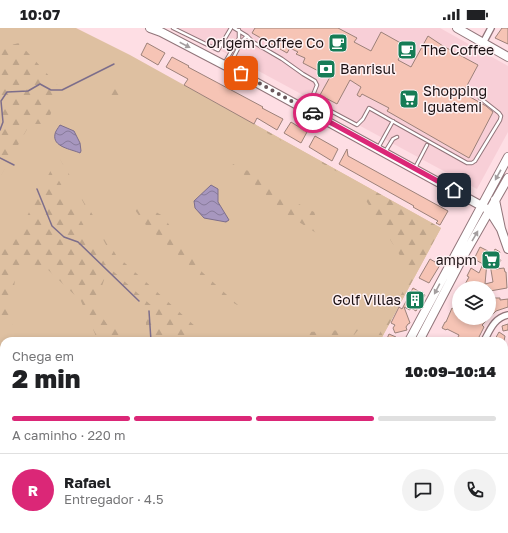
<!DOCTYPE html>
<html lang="pt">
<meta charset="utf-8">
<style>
body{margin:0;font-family:"Golos Text",sans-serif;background:#f2f2f2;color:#202124;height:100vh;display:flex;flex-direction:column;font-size:15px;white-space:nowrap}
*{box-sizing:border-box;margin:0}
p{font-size:13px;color:#757577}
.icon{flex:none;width:22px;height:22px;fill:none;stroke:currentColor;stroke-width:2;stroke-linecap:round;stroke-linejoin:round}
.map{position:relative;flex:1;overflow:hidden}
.sheet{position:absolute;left:0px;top:309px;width:508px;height:196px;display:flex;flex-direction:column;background:#fff;border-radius:12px 12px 0 0;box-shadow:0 2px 6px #0003}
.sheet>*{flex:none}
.buttons{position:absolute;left:452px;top:253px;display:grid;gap:8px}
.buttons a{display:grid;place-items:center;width:44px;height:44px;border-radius:50%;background:#fff;box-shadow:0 2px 6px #0003;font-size:20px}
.pin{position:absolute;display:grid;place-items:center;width:34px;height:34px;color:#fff;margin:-17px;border-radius:8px;box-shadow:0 2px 6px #0006}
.courier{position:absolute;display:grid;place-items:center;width:40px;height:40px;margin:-20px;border:3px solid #db2777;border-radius:50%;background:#fff;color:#222;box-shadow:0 1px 5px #0007}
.overview em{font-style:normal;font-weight:800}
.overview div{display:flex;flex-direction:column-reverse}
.overview{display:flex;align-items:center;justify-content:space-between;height:68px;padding:0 12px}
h1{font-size:26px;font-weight:800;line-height:30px}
.bar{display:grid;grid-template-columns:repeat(4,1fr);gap:6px 4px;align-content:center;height:48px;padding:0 12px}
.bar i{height:5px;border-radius:3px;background:#e0e0e0}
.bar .on{background:#db2777}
.bar p{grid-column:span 4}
.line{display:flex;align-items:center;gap:10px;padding:0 12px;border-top:1px solid #e0e0e0}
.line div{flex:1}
.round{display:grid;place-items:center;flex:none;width:42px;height:42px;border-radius:21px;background:#f2f2f2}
.status{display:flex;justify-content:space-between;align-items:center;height:28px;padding:0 20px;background:#fff;direction:ltr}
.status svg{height:11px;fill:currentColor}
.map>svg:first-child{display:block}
.built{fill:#f8cfd7}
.grass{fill:#dec0a1}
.forest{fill:url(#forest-firs)}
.water{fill:url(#water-waves);stroke:#7d6e8b}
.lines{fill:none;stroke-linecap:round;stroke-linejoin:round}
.stream{stroke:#7d6e8b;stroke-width:1.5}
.building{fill:#f6c4b5;stroke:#9c8179}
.service-casing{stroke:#91757a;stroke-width:4.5}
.minor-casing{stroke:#91757a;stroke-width:8}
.tertiary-casing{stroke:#91757a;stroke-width:9}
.secondary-casing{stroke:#91757a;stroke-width:10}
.service{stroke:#fff;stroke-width:2.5}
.minor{stroke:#fff;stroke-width:5.5}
.tertiary{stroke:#fff;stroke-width:7}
.secondary{stroke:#fff;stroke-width:8}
.oneway{fill:#a49fa0}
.done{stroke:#6a585c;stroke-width:4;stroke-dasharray:0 7.2}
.route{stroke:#db2777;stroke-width:5}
.labels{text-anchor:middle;stroke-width:3;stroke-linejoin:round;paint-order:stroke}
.poi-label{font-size:14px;fill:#1b1012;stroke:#fef1f3;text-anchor:end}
</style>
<div class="status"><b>10:07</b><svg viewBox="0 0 49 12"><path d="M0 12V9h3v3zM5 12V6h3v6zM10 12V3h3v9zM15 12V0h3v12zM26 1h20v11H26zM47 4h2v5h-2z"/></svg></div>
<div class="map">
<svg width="508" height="505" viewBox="0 0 508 505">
<defs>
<pattern id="forest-firs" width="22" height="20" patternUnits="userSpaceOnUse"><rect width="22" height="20" fill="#dec0a1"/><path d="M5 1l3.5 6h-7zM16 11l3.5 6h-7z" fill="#bea48a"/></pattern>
<pattern id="water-waves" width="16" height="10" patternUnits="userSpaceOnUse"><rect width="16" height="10" fill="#a797bf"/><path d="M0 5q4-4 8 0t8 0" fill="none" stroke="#877a9a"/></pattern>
</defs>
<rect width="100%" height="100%" fill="#fedee4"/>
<path class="built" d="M179,0H440L508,38V104L477,161Z"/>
<path class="grass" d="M0,0H76L130,27L441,200L380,313H4V501H278L276,505H0Z"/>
<path class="forest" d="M19,15L62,62L46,96H30L0,149V26L7,18Z
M114,60L128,70L110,68L101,62Z
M224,79L441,200L380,313H361L368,305L377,310L412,247L354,153L231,85Z
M195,113L243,142L252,143L265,158L314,184L324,210L288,187L246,148Z
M59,129L116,227L196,299L184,313H155L146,305V282L106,246L95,279L107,296L126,305L114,313H98L81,273L44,238L17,237L10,289L18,313H13L8,296L0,287V216L12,217L52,140L105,236L153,279L163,276L112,228Z
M123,165L163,188L202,244L239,278L225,270L145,196Z
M359,301L349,313H347L350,306L325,310V313H294L309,304Z
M0,398L4,413V431L0,425Z"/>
<path class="water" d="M60,97L74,103L80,115L81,123L80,125C71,121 52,119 55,106C55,104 58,100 60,97Z
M211,157L218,161V174L229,192L226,194L204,190L195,180L194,173Z"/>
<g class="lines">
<path class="stream" d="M0,102L3,94L1,73L7,64L28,63L40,56L51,62H62L114,36
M0,130L14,137
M37,161L52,198L64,209L78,214L139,273
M149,283L151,313"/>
</g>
<path class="building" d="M255,0H338L357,10L354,14L371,23L381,4L406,18L398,32L411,39L428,8L443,18L478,37L463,65L486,78L493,84L469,130L387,83L389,80L362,66L360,69L357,67L361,59L350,52L337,76L320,67L330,49L303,35L305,30L296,26L298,24L290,20L287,25L252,5Z
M502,0H508V16L495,10Z
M147,15L165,25L158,37L141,27Z
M172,29L189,38L188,39L263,79L262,80L283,91L277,102L257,90L254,96L184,57L188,51L166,39Z
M291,94L307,104L301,115L284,105Z
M315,108L338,121L332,133L309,119Z
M347,121L348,128L448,183L440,197L436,195L438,193L413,179L414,178L339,136Z
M480,219L488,223L485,256L493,254L488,224L493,226L495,221L500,224L497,230L501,232L496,241L504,240L505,244H506L507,260L490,263V260L484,257L483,260H463L469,249L467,248L471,240L479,245L483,236L474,231Z
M430,231L440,237L429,255L419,250Z
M413,260L425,267L416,283L411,280L410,282L404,279L410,295L408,296L406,299L407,302L395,305L393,300L395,297L391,295L399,279L402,281Z
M491,268L493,270H500V272L508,271V279L496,283L489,290V269Z
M452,280L457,283L456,284L459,286V290H489L482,297L484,299L477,313H461L457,311L459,307L447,301L446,302L442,300L445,294H446Z
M508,296V302L503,303L502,298Z
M499,304L505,308L504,313H494Z
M389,306L396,309L394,313H386Z
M508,320V376L504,372V321Z
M504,434L508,436V492L504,499Z
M281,501H289L297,505H279Z
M331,501H378L376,505H338Z
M395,501H437L435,505H404L401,503L400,505H392Z
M451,501H469L476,505H457Z"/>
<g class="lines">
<g class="service-casing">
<path id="service" d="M173,0L218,22L231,0
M234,0L247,8L253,14L282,31L303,46L315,53L317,57L311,72L312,73L357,97L363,91L369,80L467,135H472L475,133L500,92L501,88L499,85L480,70
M224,36L239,10V2
M229,38L242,13L247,8
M378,120L393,93
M385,124L393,111L397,109
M415,140L427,117"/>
</g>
<g class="minor-casing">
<path id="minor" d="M483,15L491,0
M484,313C490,302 494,290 508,287"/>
</g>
<g class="tertiary-casing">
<path id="tertiary" d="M504,395L508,387
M504,420L508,423
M383,505L385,501
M444,505L446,501"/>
</g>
<g class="secondary-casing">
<path id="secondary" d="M150,0L161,4L228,39L489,182L501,201
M457,0L508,29
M495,172L501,201L508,221
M409,313L508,129
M419,313L464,227L508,150
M306,505L308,501
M318,505L320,501"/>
</g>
<use href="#service" class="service"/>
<use href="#minor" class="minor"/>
<use href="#tertiary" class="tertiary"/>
<use href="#secondary" class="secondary"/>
</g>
<defs><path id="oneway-solid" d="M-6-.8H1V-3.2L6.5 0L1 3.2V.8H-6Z"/></defs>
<g class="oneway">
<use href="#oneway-solid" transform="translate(185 17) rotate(27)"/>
<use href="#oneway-solid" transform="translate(498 147) rotate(119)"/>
<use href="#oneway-solid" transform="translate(475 208) rotate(-60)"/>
<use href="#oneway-solid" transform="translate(437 261) rotate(118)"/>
</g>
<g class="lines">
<path class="done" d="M241,45L313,85"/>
<path class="route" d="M313,85L454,162"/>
</g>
<defs>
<g id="cafe-square" transform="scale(1)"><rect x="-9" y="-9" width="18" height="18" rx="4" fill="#167c56" stroke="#fef1f3"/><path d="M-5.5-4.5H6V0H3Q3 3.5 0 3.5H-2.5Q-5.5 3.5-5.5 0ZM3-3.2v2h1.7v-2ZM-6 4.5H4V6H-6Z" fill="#fff"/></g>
<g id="bank-square" transform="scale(1)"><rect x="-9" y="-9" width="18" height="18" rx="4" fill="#167c56" stroke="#fef1f3"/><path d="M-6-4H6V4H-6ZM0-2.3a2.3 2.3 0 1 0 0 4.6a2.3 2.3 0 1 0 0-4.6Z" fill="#fff"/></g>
<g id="supermarket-square" transform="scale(1)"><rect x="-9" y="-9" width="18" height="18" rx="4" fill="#167c56" stroke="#fef1f3"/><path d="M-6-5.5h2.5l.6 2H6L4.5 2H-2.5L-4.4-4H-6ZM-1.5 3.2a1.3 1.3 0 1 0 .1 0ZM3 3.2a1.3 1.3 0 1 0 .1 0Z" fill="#fff"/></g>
<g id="building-square" transform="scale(1)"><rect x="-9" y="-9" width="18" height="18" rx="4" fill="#167c56" stroke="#fef1f3"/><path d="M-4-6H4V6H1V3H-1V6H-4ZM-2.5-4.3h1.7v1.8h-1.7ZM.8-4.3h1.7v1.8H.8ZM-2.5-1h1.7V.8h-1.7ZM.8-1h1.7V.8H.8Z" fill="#fff"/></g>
</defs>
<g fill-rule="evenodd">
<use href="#cafe-square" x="338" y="15"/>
<use href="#cafe-square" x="407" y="22"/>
<use href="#bank-square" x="326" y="41"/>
<use href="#supermarket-square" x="409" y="71"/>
<use href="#supermarket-square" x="491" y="232"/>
<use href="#building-square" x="415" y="272"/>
</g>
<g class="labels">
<g class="poi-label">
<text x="324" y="20">Origem Coffee Co</text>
<text x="421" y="27" text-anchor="start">The Coffee</text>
<text x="340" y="46" text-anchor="start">Banrisul</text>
<text x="423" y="68" text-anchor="start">Shopping<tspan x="423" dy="16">Iguatemi</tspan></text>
<text x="477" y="237">ampm</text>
<text x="401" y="277">Golf Villas</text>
</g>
</g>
</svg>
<div class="buttons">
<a><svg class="icon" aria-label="layers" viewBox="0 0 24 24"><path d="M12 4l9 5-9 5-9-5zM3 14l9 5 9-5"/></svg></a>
</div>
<div class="pin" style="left:241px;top:45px;background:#ea580c"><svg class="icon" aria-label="bag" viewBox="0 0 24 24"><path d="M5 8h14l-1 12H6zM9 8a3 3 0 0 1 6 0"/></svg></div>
<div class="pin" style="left:454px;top:162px;background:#1f2937"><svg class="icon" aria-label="home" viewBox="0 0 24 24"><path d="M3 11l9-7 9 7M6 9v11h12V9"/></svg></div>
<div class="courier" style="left:313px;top:85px"><svg class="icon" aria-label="car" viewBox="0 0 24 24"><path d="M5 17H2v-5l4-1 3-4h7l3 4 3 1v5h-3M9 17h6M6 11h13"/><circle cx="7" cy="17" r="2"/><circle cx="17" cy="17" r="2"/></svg></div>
<section class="sheet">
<div class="overview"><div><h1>2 min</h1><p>Chega em</p></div><em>10:09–10:14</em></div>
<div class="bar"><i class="on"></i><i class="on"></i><i class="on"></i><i></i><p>A caminho · 220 m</p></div>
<div class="line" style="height:72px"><b class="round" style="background:#db2777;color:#fff">R</b><div><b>Rafael</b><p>Entregador · 4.5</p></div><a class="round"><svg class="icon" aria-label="chat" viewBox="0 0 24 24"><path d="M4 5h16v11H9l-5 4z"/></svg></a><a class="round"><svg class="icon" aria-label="phone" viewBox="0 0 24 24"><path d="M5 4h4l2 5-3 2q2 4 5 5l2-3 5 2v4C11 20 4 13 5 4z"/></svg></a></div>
</section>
</div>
